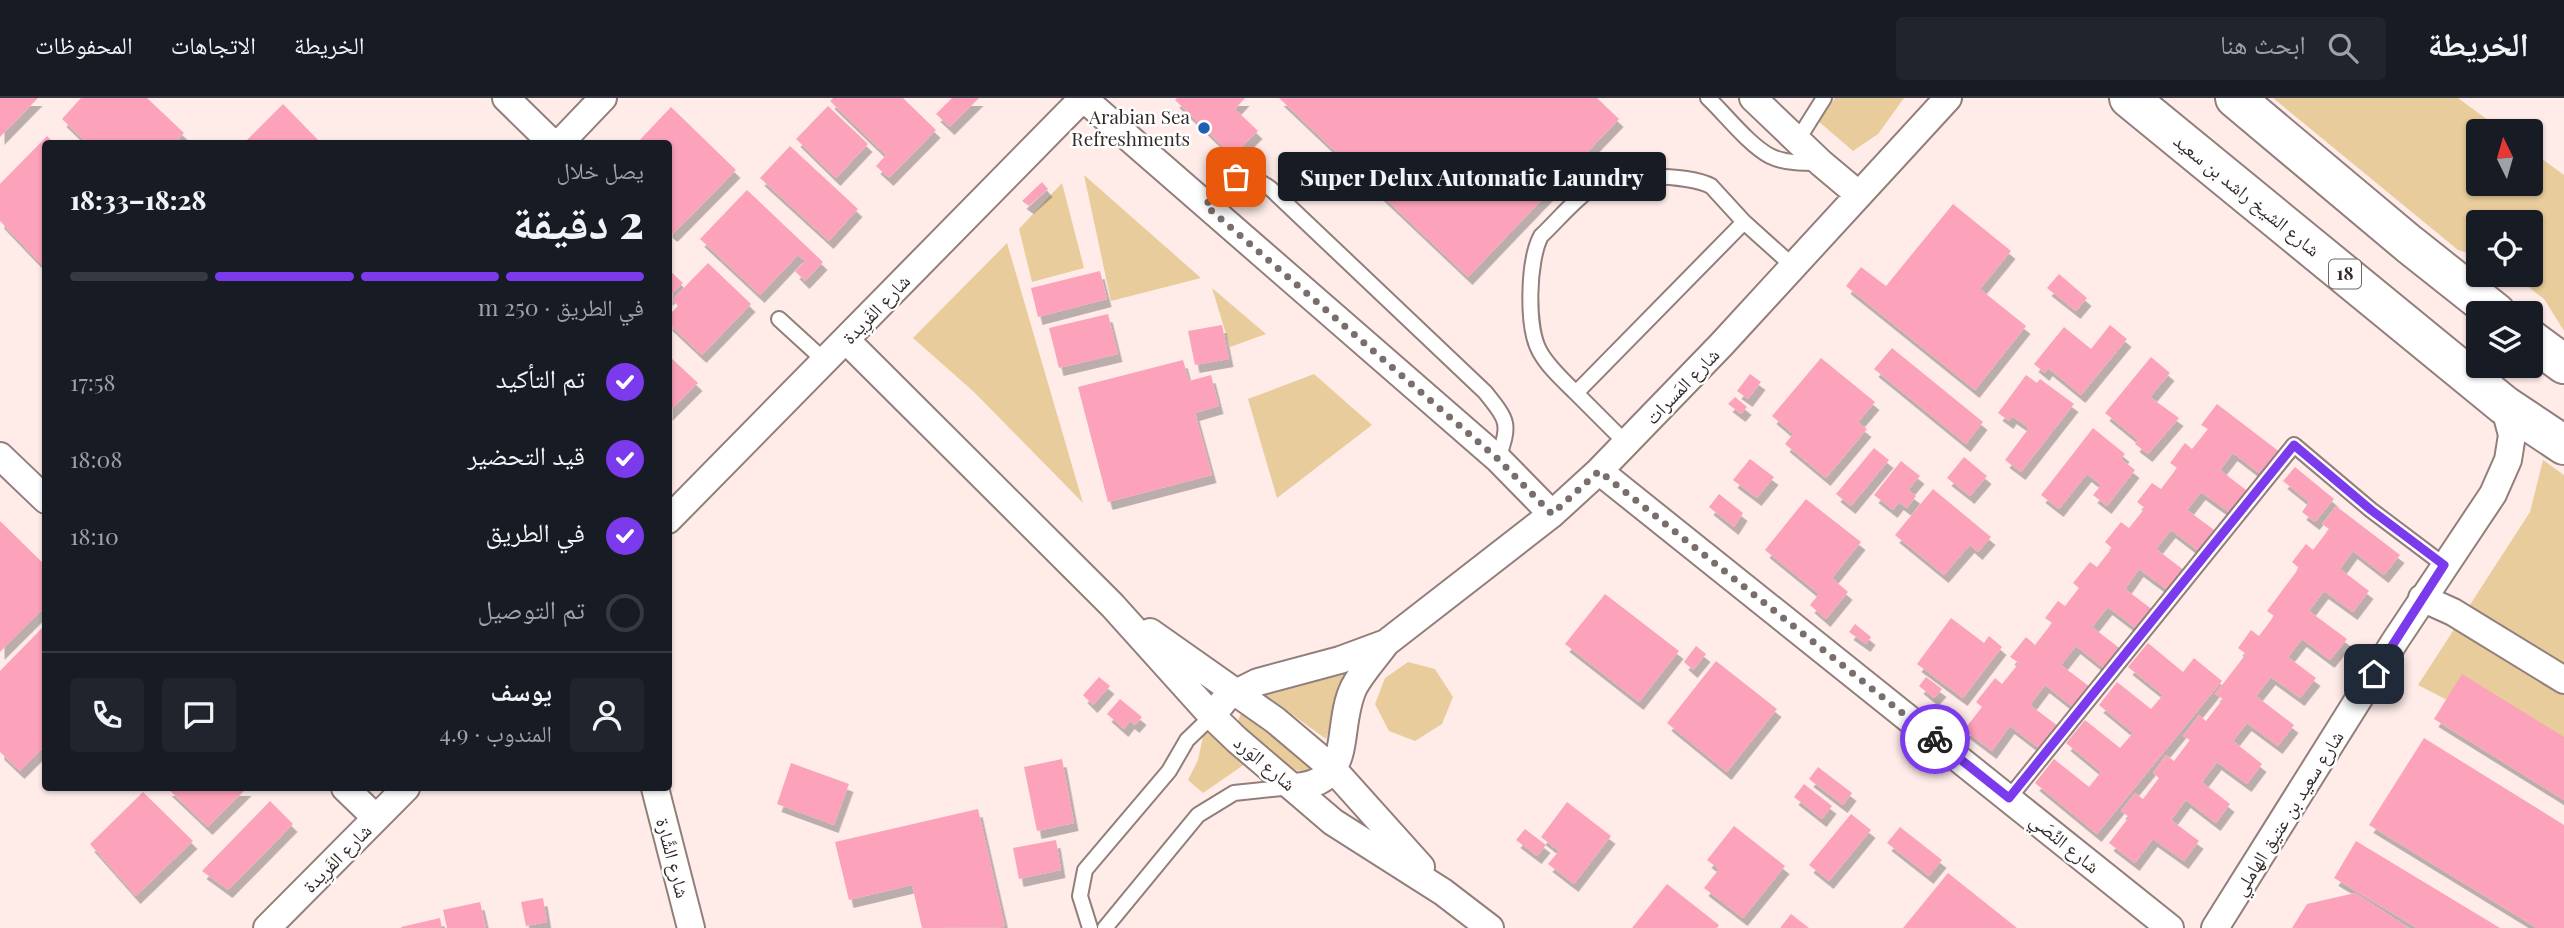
<!DOCTYPE html>
<html lang="ar">
<meta charset="utf-8">
<style>
body{margin:0;font-family:"Playfair Display","Noto Naskh Arabic",serif;background:#20242c;color:#f1f3f6;direction:rtl;height:100vh;display:flex;flex-direction:column;font-size:26px;white-space:nowrap}
*{box-sizing:border-box;margin:0}
p{font-size:23px;color:#9ea1a6}
.icon{flex:none;width:38px;height:38px;fill:none;stroke:currentColor;stroke-width:2;stroke-linecap:round;stroke-linejoin:round}
.map{position:relative;flex:1;overflow:hidden;direction:ltr}
.drawer{position:absolute;left:42px;top:42px;width:630px;height:651px;display:flex;flex-direction:column;background:#171b24;border-radius:7px;box-shadow:0 2px 5px #0004;direction:rtl}
.drawer>*{flex:none}
.needle{width:46px;rotate:355deg}
.tools{position:absolute;left:2466px;top:21px;display:grid;gap:14px}
.tools a{display:grid;place-items:center;width:77px;height:77px;border-radius:7px;background:#171b24;box-shadow:0 2px 5px #0004;font-size:35px}
.pin{position:absolute;display:grid;place-items:center;width:60px;height:60px;color:#fff;margin:-30px;border-radius:14px;box-shadow:0 4px 10px #0006}
.courier{position:absolute;display:grid;place-items:center;width:70px;height:70px;margin:-35px;border:5px solid #7c3aed;border-radius:50%;background:#fff;color:#222;box-shadow:0 2px 9px #0007}
.bubble{position:absolute;height:49px;border-radius:7px;background:#171b24;box-shadow:0 2px 5px #0004;font-size:23px;font-weight:800;line-height:49px;text-align:center;direction:rtl}
.head em{font-style:normal;font-weight:800}
.head div{display:flex;flex-direction:column-reverse}
.head{display:flex;align-items:center;justify-content:space-between;height:119px;padding:0 28px}
h1{font-size:46px;font-weight:800;line-height:52px}
.bar{display:grid;grid-template-columns:repeat(4,1fr);gap:10px 7px;align-content:center;height:84px;padding:0 28px}
.bar i{height:9px;border-radius:5px;background:#363941}
.bar .selected{background:#7c3aed}
.bar p{grid-column:span 4}
.line{display:flex;align-items:center;gap:18px;padding:0 28px;border-top:2px solid #363941}
.line div{flex:1}
.round{display:grid;place-items:center;flex:none;width:74px;height:74px;border-radius:7px;background:#20242c}
ol{padding:0 28px;list-style:none}
li{display:flex;align-items:center;gap:21px;height:77px}
li p{margin-inline-start:auto}
li .icon{padding:7px;border-radius:50%;background:#7c3aed;color:#fff;stroke-width:4}
li:last-child{color:#9ea1a6}
li i{width:38px;height:38px;border:4px solid #363941;border-radius:50%}
header{display:flex;align-items:center;gap:42px;box-sizing:border-box;height:98px;padding:0 35px;background:#171b24;border-bottom:2px solid #363941}
header strong{font-size:33px}
nav{display:flex;gap:38px;margin-inline-start:auto;font-size:24px}
.search{width:490px;height:63px;background:#20242c;display:flex;align-items:center;gap:18px;box-sizing:border-box;padding:0 24px;border-radius:7px;color:#9ea1a6;font-size:26px}
.map>svg:first-child{display:block}
.green{fill:#e8cc9b}
.building{fill:#fca2ba;filter:url(#shadow)}
.lines{fill:none;stroke-linecap:round;stroke-linejoin:round}
.lane-casing{stroke:#927e7a;stroke-width:18}
.street-casing{stroke:#927e7a;stroke-width:30}
.primary-casing{stroke:#927e7a;stroke-width:42}
.lane{stroke:#fff;stroke-width:14}
.street{stroke:#fff;stroke-width:26}
.primary{stroke:#fff;stroke-width:38}
.done{stroke:#7a6e6c;stroke-width:7;stroke-dasharray:0 12.6}
.route{stroke:#7c3aed;stroke-width:9}
.poi-dot{fill:#205fb1;stroke:#fefefe;stroke-width:2.5}
.labels{text-anchor:middle;stroke-width:5;stroke-linejoin:round;paint-order:stroke}
.shield{fill:#fefefe;stroke:#6f6a68;stroke-width:2}
.shield-label{font-size:18px;font-weight:bold;fill:#322a28}
.poi-label{font-size:19px;fill:#322a28;stroke:#fefefe;text-anchor:end}
.street-label{font-size:19px;fill:#322a28;stroke:#fefefe}
</style>
<header>
<strong>الخريطة</strong>
<div class="search"><svg class="icon" aria-label="search" viewBox="0 0 24 24"><circle cx="10" cy="10" r="6"/><path d="M15 15l6 6"/></svg>ابحث هنا</div>
<nav><a>الخريطة</a><a>الاتجاهات</a><a>المحفوظات</a></nav>
</header>
<div class="map">
<svg width="2564" height="830" viewBox="0 0 2564 830">
<defs>
<filter id="shadow"><feDropShadow dx="4.5" dy="8" stdDeviation="0" flood-color="#0004"/></filter>
</defs>
<rect width="100%" height="100%" fill="#ffece9"/>
<path class="green" d="M1835,0H1904L1878,36L1853,53L1818,23Z
M2273,0H2458L2503,33H2478V86H2530L2531,53L2564,77V233L2544,201L2513,177H2530V124H2478V158L2458,152Z
M1084,77L1201,180L1111,203Z
M1062,85L1084,170L1032,184L1019,131Z
M1007,145L1083,405L974,294L913,240Z
M1212,190L1266,236L1230,249Z
M1314,276L1372,327L1277,400L1248,301Z
M2543,362L2564,377V675L2449,603L2418,587L2530,414Z
M1408,564L1435,571L1453,599L1442,626L1415,643L1389,633L1375,606L1385,580Z
M1349,576L1326,641L1261,594Z
M1247,612L1313,671C1295,684 1256,644 1242,632L1238,623L1241,615Z
M1205,629L1245,666L1203,695L1188,682L1198,662Z"/>
<path class="building" d="M0,0H38L0,39Z
M81,0H147L184,35L174,46H88L62,21Z
M833,0H903L936,32L889,80L876,68L886,57L830,3Z
M952,0H979L950,29L936,16Z
M1177,0H1245L1235,11L1258,33L1233,58L1175,2Z
M1279,0H1597L1619,21L1468,179Z
M283,6L322,46H243Z
M828,8L868,46L836,80L796,41Z
M671,9L736,72L673,136L668,132V46H636Z
M47,38L55,46H46V164L42,167L0,123V86Z
M790,48L858,111L829,143L760,80Z
M1042,84L1048,91L1029,108L1022,103Z
M747,92L823,164L805,183L795,173L805,163L798,157L760,197L700,141Z
M1953,106L2011,153L1980,191L2026,228L1975,292L1846,188L1861,169L1886,188Z
M708,165L751,206L702,257L668,225V218L678,208L672,202Z
M668,171L683,185L668,200Z
M1100,173L1107,201L1038,219L1031,190Z
M2059,176L2087,200L2076,213L2047,190Z
M1108,216L1118,256L1059,270L1049,230Z
M1222,227L1229,261L1195,267L1188,233Z
M2110,227L2127,241L2081,297L2048,270L2045,275L2034,266L2064,229L2091,251Z
M1892,250L1983,324L1966,346L1874,271Z
M668,257L698,285L668,315Z
M2151,259L2170,275L2150,299L2179,320L2148,356L2135,346L2138,342L2105,315Z
M1821,260L1875,304L1858,324L1867,331L1826,380L1785,346L1793,336L1772,318Z
M1183,262L1189,283L1211,277L1219,308L1195,315L1212,377L1108,404L1078,289Z
M1750,276L1761,284L1748,301L1737,293Z
M2026,277L2037,285L2040,281L2074,306L2021,374L2005,362L2029,330L2012,318L2009,323L1998,315Z
M1735,299L1747,309L1741,316L1728,306Z
M2217,306L2281,355L2263,378L2233,355L2220,372L2250,395L2233,417L2201,394L2187,412L2217,434L2201,455L2171,432L2156,451L2185,473L2169,493L2139,471L2125,491L2153,512L2138,532L2108,509L2092,529L2122,552L2106,572L2076,548L2061,567L2090,589L2074,610L2045,587L2030,607L2058,628L2040,651L2010,628L1992,653L1964,632L1982,609L1976,604L1995,580L2002,586L2019,565L2010,559L2026,539L2035,547L2052,525L2045,520L2058,503L2065,508L2079,490L2073,485L2090,464L2097,469L2112,450L2105,444L2121,424L2129,430L2145,410L2137,404L2152,385L2161,391L2177,370L2170,365L2185,345L2192,351L2208,331L2201,327Z
M2093,330L2125,356L2121,361L2135,372L2107,408L2093,397L2101,387L2087,376L2059,411L2041,397Z
M1874,350L1889,362L1851,408L1836,396Z
M1964,359L1987,378L1970,398L1947,380Z
M1750,361L1774,379L1757,400L1733,382Z
M1901,363L1920,378L1908,392L1916,398L1907,410L1899,404L1893,412L1874,397Z
M2295,369L2334,401L2315,424L2302,414L2309,404L2283,383Z
M1933,391L1991,439L1978,454L1970,447L1944,477L1895,437Z
M1719,396L1743,415L1734,429L1709,409Z
M1806,401L1861,444L1832,480L1848,494L1826,521L1810,507L1819,496L1765,452Z
M2336,408L2400,457L2384,477L2353,453L2340,471L2369,493L2353,514L2324,493L2309,513L2347,541L2330,562L2302,541L2288,559L2316,580L2300,600L2271,579L2256,598L2294,627L2278,648L2247,625L2233,643L2262,666L2247,686L2217,664L2202,684L2230,706L2216,725L2186,702L2171,722L2199,743L2184,763L2153,741L2135,765L2109,745L2129,719L2121,713L2135,695L2143,701L2159,680L2153,675L2166,657L2174,663L2190,642L2183,638L2199,617L2206,623L2223,601L2215,596L2246,556L2238,550L2251,532L2259,538L2274,518L2267,513L2299,470L2292,464L2306,446L2313,452L2329,431L2322,426Z
M0,423L46,468V508L0,554Z
M1605,496L1679,553L1639,604L1565,546Z
M1951,520L1984,545L1989,538L2002,549L1963,600L1917,566Z
M46,526V647L20,673L0,654V573Z
M1855,526L1871,539L1866,546L1849,534Z
M2148,545L2183,574L2194,560L2222,583L2097,736L2035,685L2054,661L2089,689L2101,674L2066,645L2085,622L2120,650L2133,635L2099,607L2117,584L2151,611L2163,597L2128,569Z
M1696,548L1706,556L1693,572L1684,564Z
M1716,563L1777,611L1727,674L1667,625Z
M2462,576L2564,639V702L2434,621Z
M1099,579L1110,588L1093,607L1083,597Z
M1926,579L1942,591L1934,600L1919,588Z
M1120,601L1142,619L1135,627L1130,623L1124,631L1107,616Z
M2424,640L2564,727V830H2537L2369,727Z
M1062,661L1074,725L1037,733L1024,669Z
M791,665L849,686L834,727L777,706Z
M1818,669L1852,695L1843,707L1809,681Z
M1804,686L1832,708L1822,721L1794,699Z
M167,690H247L208,729Z
M143,694L193,743L136,798L90,746Z
M270,703L293,726L228,792L202,773Z
M1567,704L1611,738L1574,786L1548,766L1559,753L1541,739Z
M978,711L1005,829L922,830L912,787L849,802L835,744Z
M1851,716L1871,732L1829,783L1809,767Z
M1734,728L1785,768L1743,820L1704,790L1719,771L1707,762Z
M1900,729L1942,762L1929,778L1887,745Z
M1525,731L1546,747L1537,758L1516,742Z
M1056,742L1061,772L1019,781L1013,750Z
M2356,743L2500,830H2417L2334,780Z
M1948,775L2017,830H1903Z
M1667,786L1719,827L1717,830H1632Z
M2355,795L2409,830H2292L2307,806Z
M543,800L547,824L526,828L521,804Z
M480,804L486,830H447L443,812Z
M1791,816L1809,830H1780Z
M440,820L442,830H401V829Z"/>
<g class="lines">
<g class="lane-casing">
<path id="lane" d="M1708,0C1726,17 1749,47 1770,58C1784,65 1803,65 1819,65
M1797,43L1824,0
M1205,107C1230,84 1238,66 1271,91L1485,294C1509,324 1510,325 1498,361
M779,221L825,263
M1576,295C1564,283 1549,270 1540,254C1526,230 1528,162 1541,138C1558,122 1574,102 1593,89C1614,74 1689,76 1711,88L1744,124
M1626,345L1576,295L1744,124L1793,168
M2009,700L2294,347L2371,412L2444,467
M1090,830L1080,798L1085,772L1169,673L1187,642L1212,618
M1105,830L1198,717L1234,695L1292,689"/>
</g>
<g class="street-casing">
<path id="street" d="M506,0L553,46
M1083,0L1498,361L1552,416
M1753,0L1821,65L1858,96
M559,46L603,0
M846,242L1112,507L1212,618L1237,642L1333,724L1443,794L1490,830
M0,358L46,402
M1599,373L2170,830
M668,422L1083,0
M2422,500L2453,514L2564,582
M1150,534L1275,622L1333,671L1421,769
M1212,618L1226,600L1258,584L1340,562L1386,545L1552,416L1599,373L1721,247L1948,0
M1294,689C1357,685 1334,630 1354,589C1362,574 1376,559 1386,545
M345,690L376,720
M655,690L691,830
M267,830L406,690
M2215,830L2395,543L2493,396L2508,362L2512,337L2504,307"/>
</g>
<g class="primary-casing">
<path id="primary" d="M2129,0L2504,307L2564,347
M2235,0L2409,146L2496,215
M2530,241L2564,266"/>
</g>
<use href="#lane" class="lane"/>
<use href="#street" class="street"/>
<use href="#primary" class="primary"/>
</g>
<g class="lines">
<path class="done" d="M1236,79L1205,107L1498,361L1552,416L1599,373L1935,641"/>
<path class="route" d="M1935,641L2009,700L2294,347L2371,412L2444,467L2374,576"/>
</g>
<circle class="poi-dot" cx="1204" cy="30" r="7"/>
<g class="labels">
<rect class="shield" x="2329" y="161.5" width="32" height="29" rx="5"/>
<g class="shield-label">
<text x="2345" y="182">18</text>
</g>
<g class="poi-label">
<text x="1190" y="26">Arabian Sea<tspan x="1190" dy="22">Refreshments</tspan></text>
</g>
<g class="street-label">
<text transform="translate(2247 97) rotate(39)" y="7">شارع الشيخ راشد بن سعيد</text>
<text transform="translate(876 211) rotate(-46)" y="7">شارع الفَرِيدة</text>
<text transform="translate(1682 288) rotate(-46)" y="7">شارع المَسرات</text>
<text transform="translate(1265 665) rotate(40)" y="7">شارع الوَرد</text>
<text transform="translate(2288 715) rotate(-58)" y="7">شارع سعيد بن عتيق الهاملي</text>
<text transform="translate(2065 745) rotate(39)" y="7">شارع النِّصَي</text>
<text transform="translate(337 760) rotate(-45)" y="7">شارع الفَرِيدة</text>
<text transform="translate(673 760) rotate(75)" y="7">شارع الشَّارة</text>
</g>
</g>
</svg>
<div class="tools">
<a><svg class="needle" viewBox="-14 -14 28 28"><path d="M0-13l5 13h-10z" fill="#e53935"/><path d="M0 13l5-13h-10z" fill="#9ea1a6"/></svg></a>
<a><svg class="icon" aria-label="locate" viewBox="0 0 24 24"><circle cx="12" cy="12" r="6"/><path d="M12 2v4M12 18v4M2 12h4M18 12h4"/></svg></a>
<a><svg class="icon" aria-label="layers" viewBox="0 0 24 24"><path d="M12 4l9 5-9 5-9-5zM3 14l9 5 9-5"/></svg></a>
</div>
<div class="pin" style="left:1236px;top:79px;background:#ea580c"><svg class="icon" aria-label="bag" viewBox="0 0 24 24"><path d="M5 8h14l-1 12H6zM9 8a3 3 0 0 1 6 0"/></svg></div>
<div class="pin" style="left:2374px;top:576px;background:#1f2937"><svg class="icon" aria-label="home" viewBox="0 0 24 24"><path d="M3 11l9-7 9 7M6 9v11h12V9"/></svg></div>
<div class="courier" style="left:1935px;top:641px"><svg class="icon" aria-label="bike" viewBox="0 0 24 24"><circle cx="6" cy="16" r="4"/><circle cx="18" cy="16" r="4"/><path d="M6 16l4-8h5l3 8M10 8l3 8H6M13 5h3"/></svg></div>
<div class="bubble" style="left:1278px;top:54px;width:388px">Super Delux Automatic Laundry</div>
<section class="drawer">
<div class="head"><div><h1>2 دقيقة</h1><p>يصل خلال</p></div><em>18:28–18:33</em></div>
<div class="bar"><i class="selected"></i><i class="selected"></i><i class="selected"></i><i></i><p>في الطريق · 250 m</p></div>
<ol>
<li><svg class="icon" aria-label="check" viewBox="0 0 24 24"><path d="M5 12l5 5 9-10"/></svg>تم التأكيد<p>17:58</p></li>
<li><svg class="icon" aria-label="check" viewBox="0 0 24 24"><path d="M5 12l5 5 9-10"/></svg>قيد التحضير<p>18:08</p></li>
<li><svg class="icon" aria-label="check" viewBox="0 0 24 24"><path d="M5 12l5 5 9-10"/></svg>في الطريق<p>18:10</p></li>
<li><i></i>تم التوصيل</li>
</ol>
<div class="line" style="height:126px"><a class="round"><svg class="icon" aria-label="person" viewBox="0 0 24 24"><circle cx="12" cy="8" r="4"/><path d="M4 21q1-7 8-7t8 7"/></svg></a><div><b>يوسف</b><p>المندوب · 4.9</p></div><a class="round"><svg class="icon" aria-label="chat" viewBox="0 0 24 24"><path d="M4 5h16v11H9l-5 4z"/></svg></a><a class="round"><svg class="icon" aria-label="phone" viewBox="0 0 24 24"><path d="M5 4h4l2 5-3 2q2 4 5 5l2-3 5 2v4C11 20 4 13 5 4z"/></svg></a></div>
</section>
</div>
